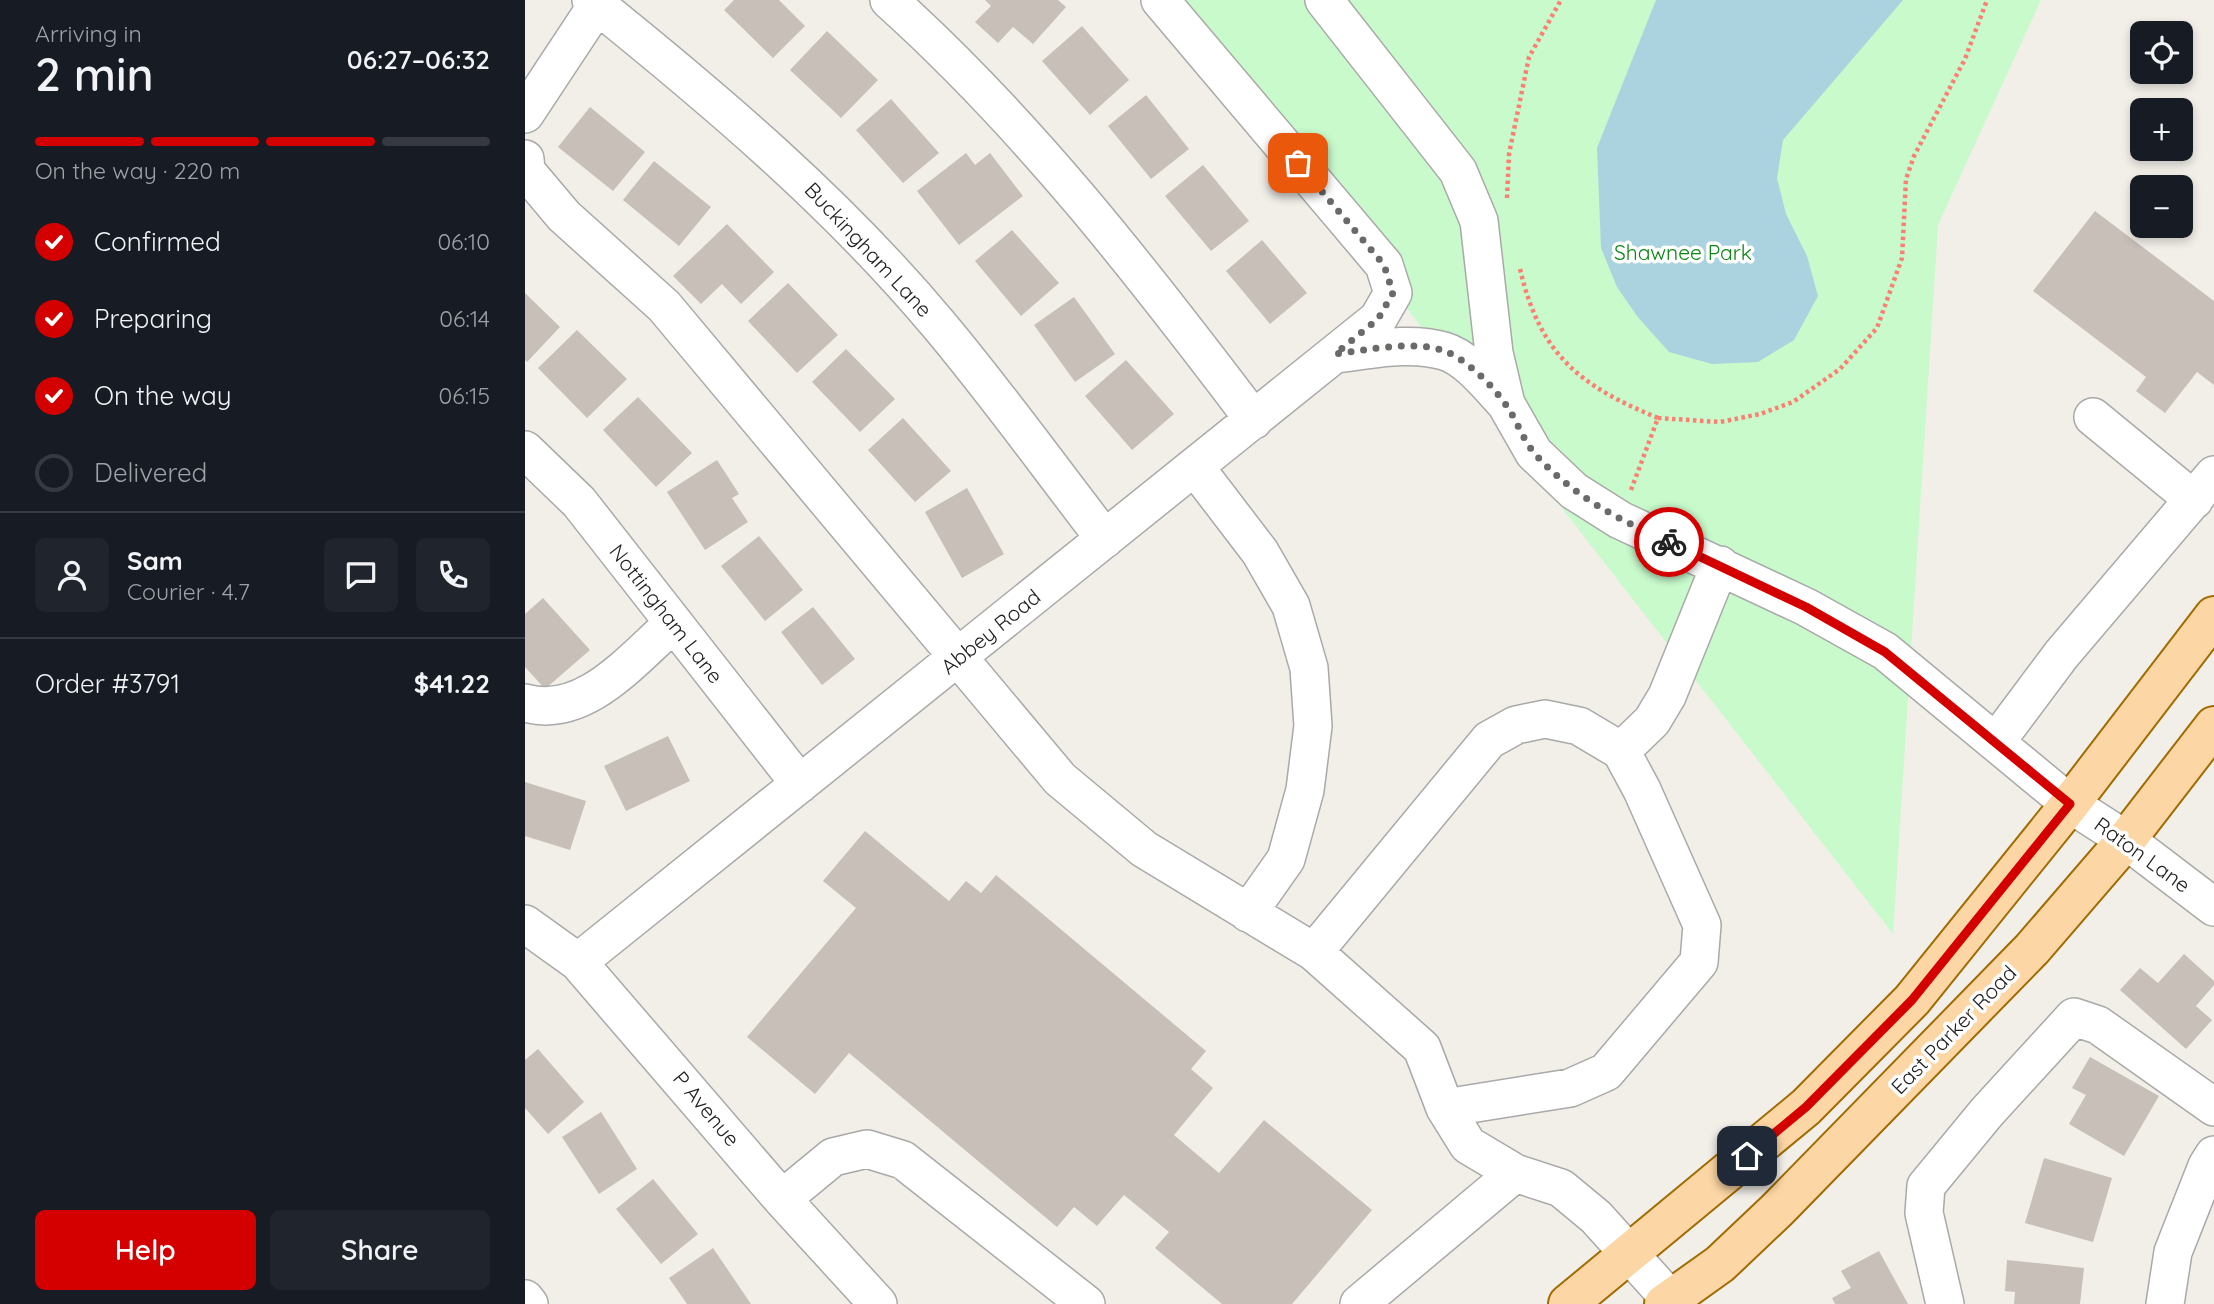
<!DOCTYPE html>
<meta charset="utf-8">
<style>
body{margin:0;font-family:Quicksand,sans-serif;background:#20242c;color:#f1f3f6;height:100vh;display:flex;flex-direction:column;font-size:26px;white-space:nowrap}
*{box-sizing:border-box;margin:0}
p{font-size:23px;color:#9ea1a6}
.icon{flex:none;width:38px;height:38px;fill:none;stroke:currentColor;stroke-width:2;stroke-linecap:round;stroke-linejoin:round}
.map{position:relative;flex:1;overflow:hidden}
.side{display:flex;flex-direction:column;background:#171b24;width:525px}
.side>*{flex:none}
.controls{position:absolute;left:1605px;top:21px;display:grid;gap:14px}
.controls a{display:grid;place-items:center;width:63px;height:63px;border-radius:10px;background:#171b24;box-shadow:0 4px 10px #0003;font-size:35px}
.pin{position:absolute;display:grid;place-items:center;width:60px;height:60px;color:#fff;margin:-30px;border-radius:14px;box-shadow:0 4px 10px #0006}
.courier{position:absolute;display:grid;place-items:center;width:70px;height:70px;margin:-35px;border:5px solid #d40000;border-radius:50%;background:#fff;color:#222;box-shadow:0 2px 9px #0007}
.summary em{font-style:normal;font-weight:600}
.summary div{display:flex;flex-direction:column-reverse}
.summary{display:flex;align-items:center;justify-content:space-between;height:119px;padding:0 35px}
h1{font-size:46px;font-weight:600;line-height:52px}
.bar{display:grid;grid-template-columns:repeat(4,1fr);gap:10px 7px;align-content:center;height:84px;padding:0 35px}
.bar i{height:9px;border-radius:5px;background:#363941}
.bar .current{background:#d40000}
.bar p{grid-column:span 4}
.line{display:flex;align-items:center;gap:18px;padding:0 35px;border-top:2px solid #363941}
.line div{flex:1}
.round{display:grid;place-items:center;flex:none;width:74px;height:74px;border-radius:10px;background:#20242c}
ol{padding:0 35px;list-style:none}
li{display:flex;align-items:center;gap:21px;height:77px}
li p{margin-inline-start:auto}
li .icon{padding:7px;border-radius:50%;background:#d40000;color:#fff;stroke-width:4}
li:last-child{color:#9ea1a6}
li i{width:38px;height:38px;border:4px solid #363941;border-radius:50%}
.action{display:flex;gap:14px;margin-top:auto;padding:14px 35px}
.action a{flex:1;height:80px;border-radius:10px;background:#d40000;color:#fff;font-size:28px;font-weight:600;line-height:80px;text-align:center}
.action a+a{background:#20242c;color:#f1f3f6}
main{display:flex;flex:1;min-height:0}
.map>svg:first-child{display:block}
.park{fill:#c8facc}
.water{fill:#aad3df}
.building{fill:#c7bfb8}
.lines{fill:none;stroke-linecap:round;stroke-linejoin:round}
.minor-casing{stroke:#a9a9a9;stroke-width:40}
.major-casing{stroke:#a06b00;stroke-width:42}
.path{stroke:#fa8072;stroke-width:4.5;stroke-dasharray:3.5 3.5;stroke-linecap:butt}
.minor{stroke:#fff;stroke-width:37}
.major{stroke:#fcd6a4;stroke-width:38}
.done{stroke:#6b6a68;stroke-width:7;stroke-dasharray:0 12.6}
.route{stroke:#d40000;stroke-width:9}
.labels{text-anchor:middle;stroke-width:7;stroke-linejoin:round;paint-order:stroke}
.street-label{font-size:21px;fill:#222;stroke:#fff}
.park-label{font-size:21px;fill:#0c8416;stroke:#fff}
</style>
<main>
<section class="side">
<div class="summary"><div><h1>2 min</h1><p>Arriving in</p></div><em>06:27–06:32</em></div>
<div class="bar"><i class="current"></i><i class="current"></i><i class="current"></i><i></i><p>On the way · 220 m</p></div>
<ol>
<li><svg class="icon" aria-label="check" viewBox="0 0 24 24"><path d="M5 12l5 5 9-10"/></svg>Confirmed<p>06:10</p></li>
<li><svg class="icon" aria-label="check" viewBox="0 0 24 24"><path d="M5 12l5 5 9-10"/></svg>Preparing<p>06:14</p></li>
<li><svg class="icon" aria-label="check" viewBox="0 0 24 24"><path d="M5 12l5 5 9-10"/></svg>On the way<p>06:15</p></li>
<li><i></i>Delivered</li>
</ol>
<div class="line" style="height:126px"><a class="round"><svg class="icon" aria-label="person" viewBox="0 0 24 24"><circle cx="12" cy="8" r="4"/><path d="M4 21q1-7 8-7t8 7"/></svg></a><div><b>Sam</b><p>Courier · 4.7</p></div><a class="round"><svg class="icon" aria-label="chat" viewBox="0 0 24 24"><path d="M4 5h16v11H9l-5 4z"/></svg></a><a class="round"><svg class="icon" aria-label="phone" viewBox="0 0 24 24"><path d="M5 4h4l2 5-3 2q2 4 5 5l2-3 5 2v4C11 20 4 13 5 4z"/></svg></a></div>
<div class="line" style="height:91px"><div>Order #3791</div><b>$41.22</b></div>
<div class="action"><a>Help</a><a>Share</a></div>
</section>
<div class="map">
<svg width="1689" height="1304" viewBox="0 0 1689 1304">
<rect width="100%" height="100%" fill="#f2efe9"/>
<path class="park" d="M642,0H1516L1413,225L1368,934Z"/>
<path class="water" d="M1131,0H1378L1258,140L1252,178L1261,214L1282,256L1293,296L1269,340L1233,362L1187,364L1144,352L1112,316L1092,287L1076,248L1072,148Z"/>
<path class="building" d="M209,0H254L280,26L248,58L199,10Z
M460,0H533L541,7L508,44L488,27L473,43L450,22L466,6Z
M557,26L604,80L565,115L517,61Z
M302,31L353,80L316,118L265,70Z
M621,95L664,149L626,179L583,126Z
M366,99L414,153L378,183L331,130Z
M65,107L120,152L88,191L33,147Z
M441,153L450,165L465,153L498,196L434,245L392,191Z
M129,161L186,207L154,246L98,200Z
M678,165L724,221L686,251L640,196Z
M1570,211L1689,301V385L1672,372L1640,413L1611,391L1621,377L1508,291Z
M202,224L249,272L216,304L197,284L176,304L148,276Z
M487,230L534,283L496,316L450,261Z
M737,240L782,293L745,324L701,271Z
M263,283L313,335L272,373L223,321Z
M0,293L35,327L2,362L0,360Z
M549,297L590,354L550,382L509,325Z
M52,330L102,379L62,418L13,368Z
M321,349L370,399L335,432L287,382Z
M601,360L649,414L607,450L560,396Z
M113,397L167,453L131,487L78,430Z
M378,418L426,471L390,502L343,450Z
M192,460L214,494L207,498L223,522L180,550L142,492Z
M442,488L479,554L437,578L400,512Z
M234,536L278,590L240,621L196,566Z
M18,598L65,650L20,689L0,667V614Z
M288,607L330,659L297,685L256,632Z
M143,736L165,781L101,811L79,766Z
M0,782L61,801L45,850L0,836Z
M340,831L424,901L441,881L456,893L471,875L681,1051L666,1069L688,1088L649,1135L694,1173L739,1120L847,1210L767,1304H697L630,1248L644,1232L599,1195L572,1226L549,1207L532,1227L324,1053L290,1094L222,1037L331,908L298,881Z
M1659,954L1689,981V985L1671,1006L1687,1020L1661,1049L1595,990L1615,968L1633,983Z
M13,1049L59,1102L23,1134L0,1108V1060Z
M1565,1057L1634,1096L1599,1156L1544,1124L1561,1095L1547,1088Z
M76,1112L112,1169L74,1194L37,1137Z
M1519,1158L1587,1178L1568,1242L1500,1223Z
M128,1179L173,1234L136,1264L91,1209Z
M188,1248L226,1304H162L144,1278Z
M1354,1251L1383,1304H1310L1307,1298L1326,1288L1316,1271Z
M1482,1260L1559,1268L1555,1304H1489L1490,1292L1480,1291Z"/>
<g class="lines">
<g class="minor-casing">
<path id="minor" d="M66,0C189,99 312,203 414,325C472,394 525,468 580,539
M364,0C503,125 617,272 729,420
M799,0L933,171L954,221L969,353L981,404L1009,453L1049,491L1095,520L1281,607L1360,651L1545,804L1601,840L1689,907
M0,114L72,5
M0,159L1,171L39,216L139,306L535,779L619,849L789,952L897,1048L920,1108L943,1145L990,1173L1036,1188L1071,1217L1145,1299
M810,354C846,350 884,341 919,351C943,358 965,387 981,404
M1568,417L1669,500
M0,450L54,502L275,784
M670,467L735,552L766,606L784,668L788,726L780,790L761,859L723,913
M0,703C60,720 108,658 149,623
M1471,742L1536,655L1689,475
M1096,751L1127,721L1142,696L1195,565
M0,924L53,962L257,1199L353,1304
M789,952L964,740L991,725L1020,719L1054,726L1096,751L1117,790L1177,925L1174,962L1081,1072L1045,1088L920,1108
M53,962L853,319L868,293L859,265L635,0
M257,1199L308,1157L342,1149L378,1160L561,1304
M0,1299L4,1304
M834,1304L990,1173
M1420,1304L1399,1213L1401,1186L1462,1112L1549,1017L1573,1025L1689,1107
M1640,1304L1648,1252L1682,1166L1689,1155"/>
</g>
<g class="major-casing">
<path id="major" d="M1043,1304L1281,1107L1387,1000L1545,804L1689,616
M1139,1304L1195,1264L1252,1210L1507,949L1601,840L1689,726"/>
</g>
<path class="path" d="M982,198L984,154L1004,57L1036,0
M995,269C1015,355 1055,386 1133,418L1106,490
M1133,418L1195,422L1235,414L1268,402L1315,369L1352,328L1377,258L1381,179L1389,156L1440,59L1462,0"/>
<use href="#minor" class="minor"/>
<use href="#major" class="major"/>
</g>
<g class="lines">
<path class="done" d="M773,163L859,265L868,293L853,319L810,354C842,350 892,339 922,352C943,361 968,386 981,405C992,420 998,441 1011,455C1048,496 1094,520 1144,542"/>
<path class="route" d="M1144,542L1281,607L1360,652L1545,804L1387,1000L1281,1107L1222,1156"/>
</g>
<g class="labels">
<g class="street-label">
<text transform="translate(343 250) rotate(47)" y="7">Buckingham Lane</text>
<text transform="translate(141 614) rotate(52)" y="7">Nottingham Lane</text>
<text transform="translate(466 632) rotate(-39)" y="7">Abbey Road</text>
<text transform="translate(1617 855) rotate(36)" y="7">Raton Lane</text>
<text transform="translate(1429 1030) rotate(-46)" y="7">East Parker Road</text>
<text transform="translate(181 1109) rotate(50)" y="7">P Avenue</text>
</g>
<g class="park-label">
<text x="1158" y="260">Shawnee Park</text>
</g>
</g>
</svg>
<div class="controls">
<a><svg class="icon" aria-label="locate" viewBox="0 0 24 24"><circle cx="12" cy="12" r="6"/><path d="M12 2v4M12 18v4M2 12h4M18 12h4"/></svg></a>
<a>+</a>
<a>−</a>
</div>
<div class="pin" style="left:773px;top:163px;background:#ea580c"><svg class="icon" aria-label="bag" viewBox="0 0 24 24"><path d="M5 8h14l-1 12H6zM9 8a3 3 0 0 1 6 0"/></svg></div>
<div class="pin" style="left:1222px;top:1156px;background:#1f2937"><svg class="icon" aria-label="home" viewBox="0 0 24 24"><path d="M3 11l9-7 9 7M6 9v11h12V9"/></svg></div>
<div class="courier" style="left:1144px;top:542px"><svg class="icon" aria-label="bike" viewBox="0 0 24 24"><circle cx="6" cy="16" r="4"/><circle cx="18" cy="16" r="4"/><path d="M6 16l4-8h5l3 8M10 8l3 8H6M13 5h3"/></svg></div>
</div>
</main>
